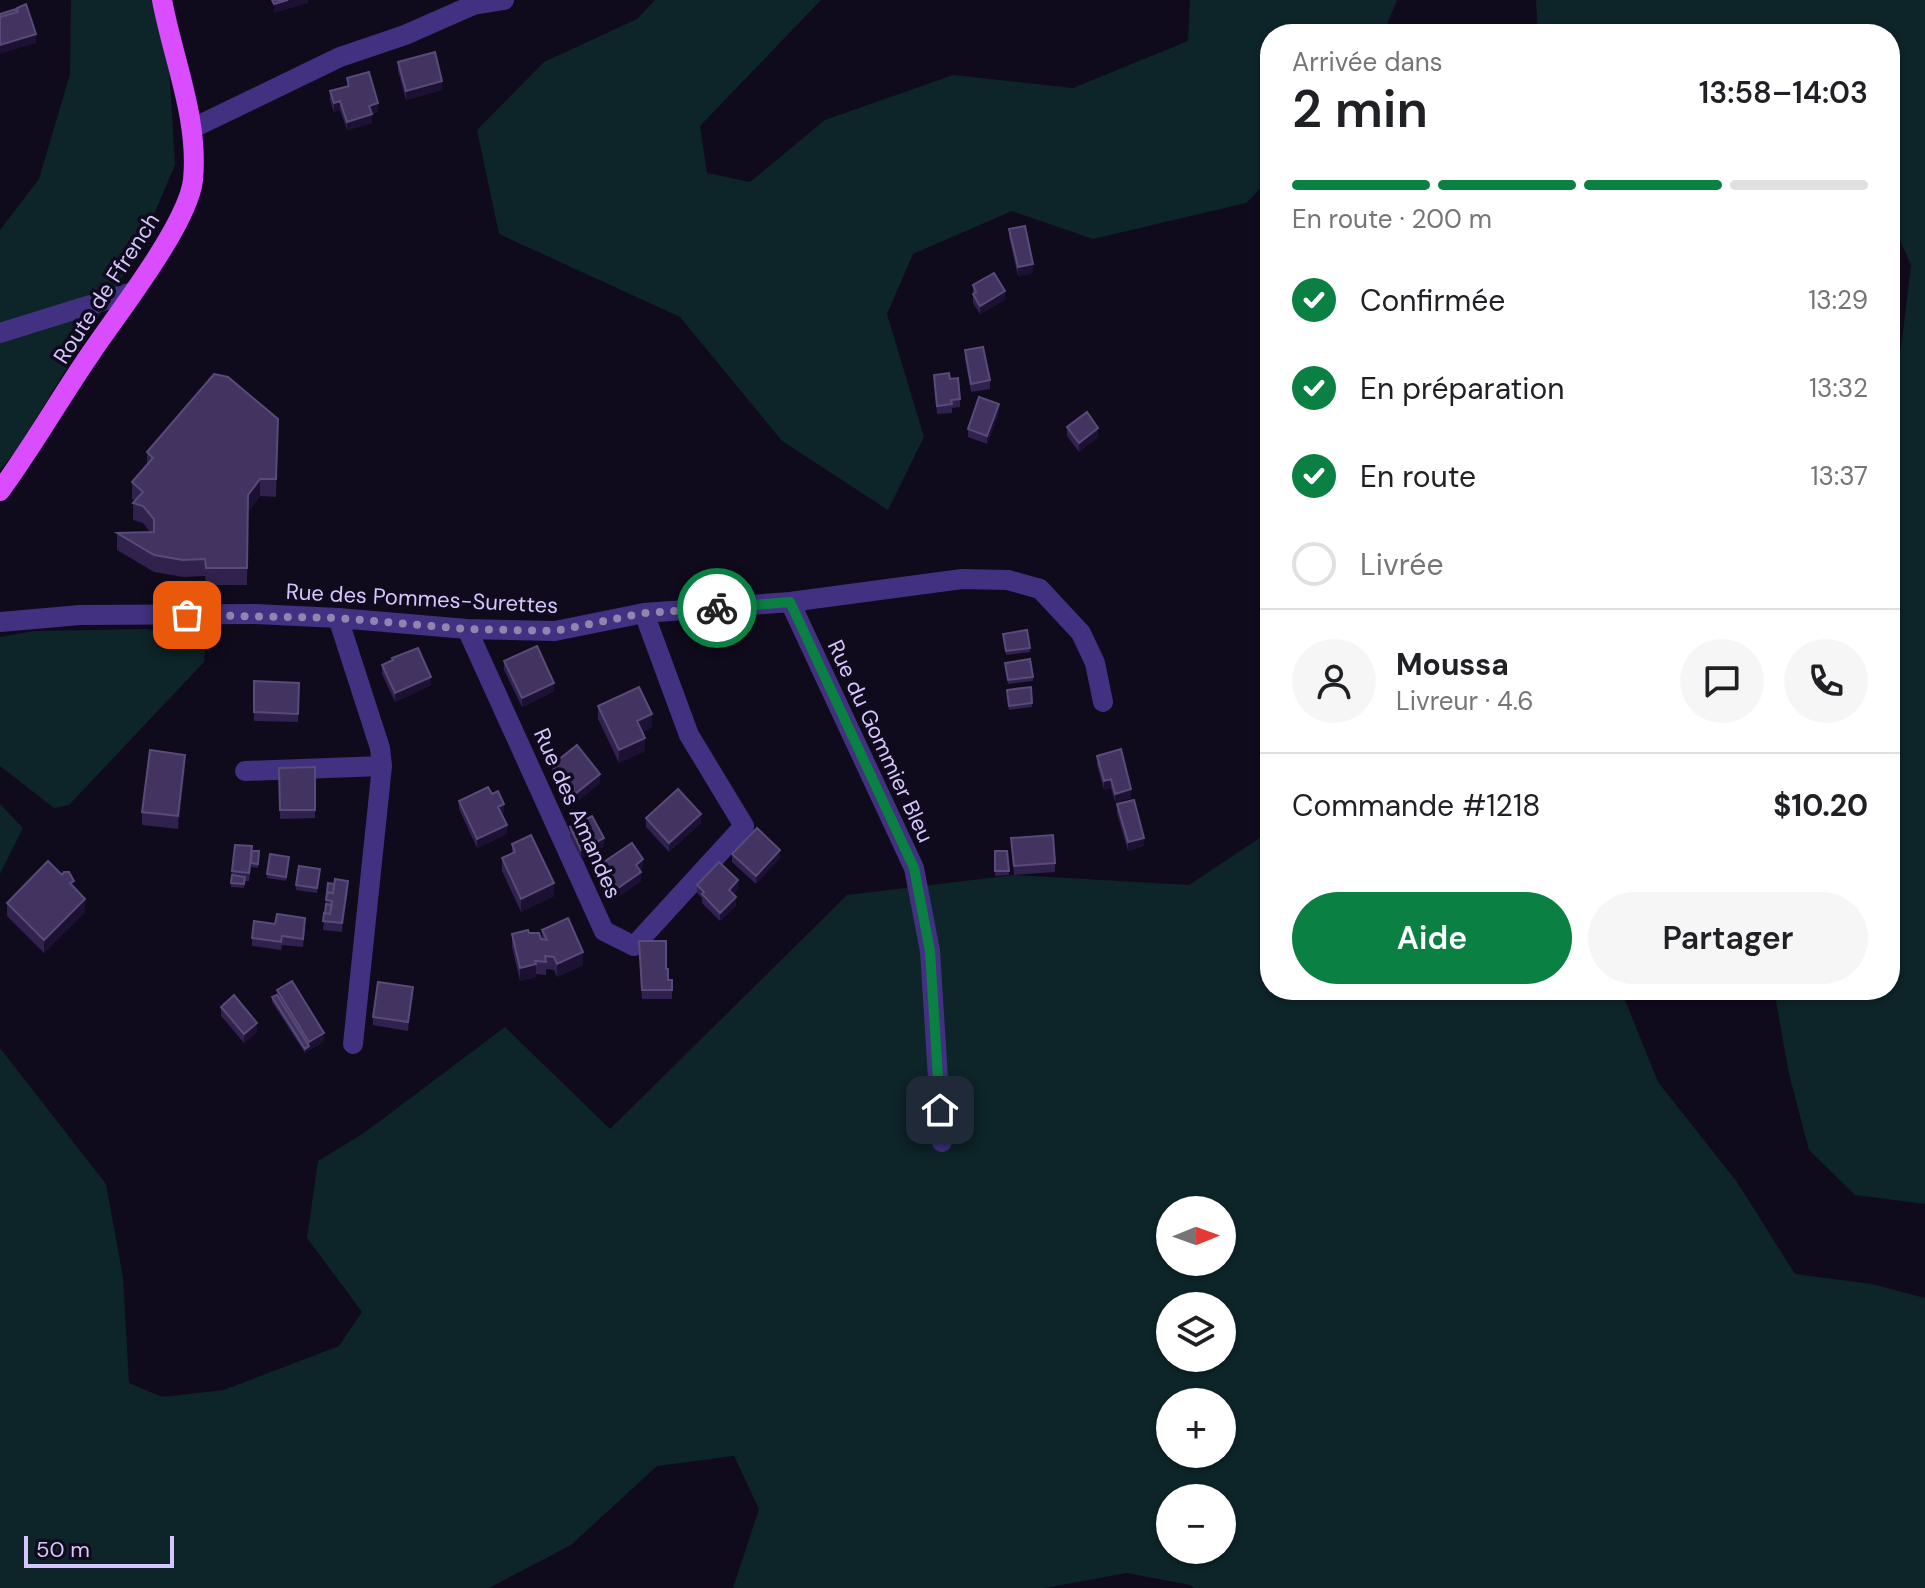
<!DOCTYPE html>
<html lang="fr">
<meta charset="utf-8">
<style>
body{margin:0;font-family:"DM Sans",sans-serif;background:#f6f6f6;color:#202124;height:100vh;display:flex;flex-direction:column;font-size:30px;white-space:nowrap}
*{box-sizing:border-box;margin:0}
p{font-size:26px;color:#757577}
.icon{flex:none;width:44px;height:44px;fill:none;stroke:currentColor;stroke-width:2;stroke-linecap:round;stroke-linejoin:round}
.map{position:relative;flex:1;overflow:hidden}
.panel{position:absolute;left:1260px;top:24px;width:640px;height:976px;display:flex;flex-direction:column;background:#fff;border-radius:32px;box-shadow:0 2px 6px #0004}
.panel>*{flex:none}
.needle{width:52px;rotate:89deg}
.fabs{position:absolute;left:1156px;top:1196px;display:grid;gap:16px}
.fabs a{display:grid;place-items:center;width:80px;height:80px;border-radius:50%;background:#fff;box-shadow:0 2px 6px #0004;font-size:40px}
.scale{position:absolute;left:24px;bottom:20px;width:150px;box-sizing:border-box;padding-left:8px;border:4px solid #d6c6ff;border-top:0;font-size:22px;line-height:28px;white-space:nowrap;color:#d6c6ff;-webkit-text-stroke:6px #100a1d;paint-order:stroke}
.pin{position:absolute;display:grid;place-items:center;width:68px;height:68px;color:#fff;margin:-34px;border-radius:16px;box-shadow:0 4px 12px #0006}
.courier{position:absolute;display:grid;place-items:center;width:80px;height:80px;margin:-40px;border:6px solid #0b8043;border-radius:50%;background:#fff;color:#222;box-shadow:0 2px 10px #0007}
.summary em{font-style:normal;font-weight:600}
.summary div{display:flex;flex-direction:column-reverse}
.summary{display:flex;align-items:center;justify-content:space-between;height:136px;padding:0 32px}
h1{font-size:52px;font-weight:600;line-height:60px}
.bar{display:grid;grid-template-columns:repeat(4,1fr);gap:12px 8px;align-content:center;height:96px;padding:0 32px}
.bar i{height:10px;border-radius:6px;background:#e0e0e0}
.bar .current{background:#0b8043}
.bar p{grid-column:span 4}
.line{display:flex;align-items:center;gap:20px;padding:0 32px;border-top:2px solid #e0e0e0}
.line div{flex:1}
.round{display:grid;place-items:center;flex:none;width:84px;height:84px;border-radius:42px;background:#f6f6f6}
ol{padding:0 32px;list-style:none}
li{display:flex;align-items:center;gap:24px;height:88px}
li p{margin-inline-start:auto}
li .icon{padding:8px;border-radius:50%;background:#0b8043;color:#fff;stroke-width:4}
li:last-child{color:#757577}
li i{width:44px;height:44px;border:4px solid #e0e0e0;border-radius:50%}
.button{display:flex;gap:16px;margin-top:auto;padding:16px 32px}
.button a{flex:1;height:92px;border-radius:48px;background:#0b8043;color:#fff;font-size:32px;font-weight:600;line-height:92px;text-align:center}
.button a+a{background:#f6f6f6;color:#202124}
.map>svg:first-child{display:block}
.green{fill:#0d2428;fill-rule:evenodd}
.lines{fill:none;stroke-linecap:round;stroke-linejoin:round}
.minor{stroke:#413180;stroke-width:20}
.major{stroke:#d94dff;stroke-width:20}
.wall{fill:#30214d}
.shaded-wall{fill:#1c1132}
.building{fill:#423360;stroke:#594a79;stroke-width:2}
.done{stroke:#9184b0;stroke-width:8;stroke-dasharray:0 14.4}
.route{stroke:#0b8043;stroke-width:10}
.labels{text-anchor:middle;stroke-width:7;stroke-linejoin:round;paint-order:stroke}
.street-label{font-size:22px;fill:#d6c6ff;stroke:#100a1d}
</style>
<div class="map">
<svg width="1925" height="1588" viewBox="0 0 1925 1588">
<rect width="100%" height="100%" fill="#100a1d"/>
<path class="green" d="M71,0H157L169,67L175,165L138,252L16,451L0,470V230L39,179L70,74Z
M655,0H821L700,126L707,173L750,182L825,120L953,75L1073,88L1188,41L1190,0H1397L1383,34H1270V179L1246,203L1093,239L1012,211L913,254L887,314L924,437L888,510L782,441L680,317L499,234L477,130L544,62L637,19Z
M1536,0H1925V1204L1855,1195L1809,1150L1789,1074L1774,990H1890V406L1902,340L1911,265L1893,225L1890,228V34H1538Z
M146,629L200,638L205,652L204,662L69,805L54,808L0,766V637L34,631Z
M0,804L23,828L0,874Z
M1270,831V990H1621L1658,1082L1737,1182L1795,1274L1872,1284L1925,1298V1588H1194L1190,1585L1127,1573L1045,1588H733L759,1509L734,1456L657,1466L571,1545L489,1588H0V1048L106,1184L123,1277L129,1383L162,1397L224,1390L339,1346L362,1312L307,1238L318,1161L364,1133L505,1027L610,1129L847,895L1014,875L1189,885ZM1170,1210H1222V1262H1170ZM1170,1306H1222V1358H1170ZM1170,1402H1222V1454H1170ZM1170,1498H1222V1550H1170Z"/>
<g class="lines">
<path class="minor" d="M193,128L340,57L405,35L473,5L504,0
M0,333L132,292
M790,602L914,868L930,951L942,1142
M338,618L380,748L382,766L353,1044
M0,622L80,615L255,614L338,618L467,629L555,631L644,613L790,602L962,579L1008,580L1040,589L1081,633L1095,663L1103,702
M467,629L604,931L634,946L744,826L689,735L644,613
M245,771L382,766"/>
<path class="major" d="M0,491C33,446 60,398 91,353C118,313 188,224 193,180C199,119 173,59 162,0"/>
</g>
<path class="wall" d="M398,62L442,90L406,100L398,71Z
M347,78L378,111L372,114V123L347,130L340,110L334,112L330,100V91L347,86Z
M1009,229L1033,273L1018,276L1009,237Z
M973,285L1005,300L980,314L973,303Z
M965,350L990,380V389L971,392L965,359Z
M934,375L950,379L960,399V407L952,408V413L937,414Z
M999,413L987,444L968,437V429Z
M1067,427L1098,437L1079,452L1067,436Z
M278,436L276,497L260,496L248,512L247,585H206L205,576L183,577L154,572L117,550V533L150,532L143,523L133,520V503L135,501L132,499V482L147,465V452Z
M1003,634L1030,648V652L1006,655Z
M392,658L431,685L395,702L382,674V665L392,661Z
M504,661L554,691L522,707L504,670Z
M1005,663L1033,677V681L1008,684Z
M254,681L299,683L298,722L254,721Z
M1007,690L1032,703V707L1009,710Z
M598,706L652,727L642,732L645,751L619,763L598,719Z
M1097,756L1131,798L1115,802L1111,788L1104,790L1097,765Z
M552,765L600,783L575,803L552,774Z
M185,768L178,829L142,825V812Z
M279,768L315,810V818L280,819Z
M459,801L504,812L501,814L507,834L477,848L459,809Z
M1117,804L1144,846L1128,851L1117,813Z
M646,818L701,823L669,852L646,827Z
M570,827L604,847L581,858L570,836Z
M1011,838L1055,863V872L1014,875Z
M512,844L554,896L521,912L502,871V858L512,854Z
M252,851H259L258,868L251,867L249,881H245L244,888L231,887L232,871Z
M995,851H1007L1009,875L995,876Z
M732,854L780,858L756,884L732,862Z
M289,861L286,881L267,878V874Z
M601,864L643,868L640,870L641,881L618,897L601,873Z
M320,869L317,893L296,890V885Z
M697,885L738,889L733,895L736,906L720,921L702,903V898L697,893Z
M74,887L85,912L44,953L7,916V903Z
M348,890L342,932L323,930L326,900Z
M275,924L305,926L303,947L282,945L281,950L252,946V938Z
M542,930L583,965L557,977L554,970L546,969V975L536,974V977L520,981L512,947V934L529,933L542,939Z
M639,949L666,969L668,980H672V999H642Z
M277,990L324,1041L305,1053L272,1002V997L277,995Z
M413,996L408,1031L373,1025V1017Z
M221,1007L257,1032L244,1043L221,1016Z"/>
<path class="shaded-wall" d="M288,0H308V3L274,13V4Z
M36,34V43L0,54V45Z
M442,81V90L406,100V91Z
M340,101V110L334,112V103Z
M378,103V111L369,114V106Z
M372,114V123L347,130V122Z
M1033,264V273L1018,276V267Z
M1005,291V300L980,314V306Z
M999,404V413L987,444V436Z
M1098,428V437L1079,452V443Z
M260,479V496L248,512L247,585L248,495Z
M431,677V685L395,702V693Z
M554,683V691L522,707V698Z
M652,714V727L637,734V721Z
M645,738V751L619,763V750Z
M185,755V768L178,829V816Z
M600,774V783L575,803V794Z
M1111,779V788L1104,790V781Z
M1131,789V798L1115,802V794Z
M504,804V812L498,815V807Z
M701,814V823L669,852V843Z
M507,825V834L477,848V839Z
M604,838V847L581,858V850Z
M1144,838V846L1128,851V842Z
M780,850V858L756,884V876Z
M643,859V868L636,873V865Z
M641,872V881L618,897V888Z
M738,880V889L729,899V890Z
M348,881V890L342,932V923Z
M554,883V896L521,912V899Z
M736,897V906L720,921V913Z
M85,899V912L44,953V940Z
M583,952V965L557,977V964Z
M536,964V977L520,981V968Z
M413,987V996L408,1031V1022Z
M257,1023V1032L244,1043V1034Z
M324,1033V1041L305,1053V1049L309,1046V1042Z"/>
<path class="building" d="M272,0H288L274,4Z
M26,4L36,34L0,45V17L18,12L17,8Z
M16,9L17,12L0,17V14Z
M435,52L442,81L406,91L398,62Z
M369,72L378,103L369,106L372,114L347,122L340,101L334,103L330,91L349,86L347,78Z
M1025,226L1033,264L1018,267L1009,229Z
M994,273L1005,291L980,306L973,294L976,292L973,285Z
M983,347L990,380L971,384L965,350Z
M949,373L950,379L958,378L960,399L951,400L952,404L937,406L934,375Z
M214,374L228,377L278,419L276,479H260L248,495L247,568H206L205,559L183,560L154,555L117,533L154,532V519L143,506L133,503L143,492L132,482L153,458L147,452Z
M979,397L999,404L987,436L968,429Z
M1087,412L1098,428L1079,443L1067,427Z
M1027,630L1030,648L1006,651L1003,634Z
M537,646L554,683L522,698L504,661Z
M418,648L431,677L395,693L382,665L393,660L392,658Z
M1030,659L1033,677L1008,680L1005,663Z
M254,681L299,683L298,714L254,712Z
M639,687L652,714L637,721L645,738L619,750L598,706Z
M1031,687L1032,703L1009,706L1007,690Z
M577,745L600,774L575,794L552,765Z
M1121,749L1131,789L1115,794L1111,779L1104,781L1097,756Z
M150,750L185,755L178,816L142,812Z
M315,767V810H280L279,768Z
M488,787L492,794L498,791L504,804L498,807L507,825L477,839L459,801Z
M678,789L701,814L669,843L646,818Z
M1134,800L1144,838L1128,842L1117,804Z
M592,816L604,838L581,850L570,827Z
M757,828L780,850L756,876L732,854Z
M531,835L554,883L521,899L502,858L515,852L512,844Z
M1053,835L1055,863L1014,866L1011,838Z
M632,843L643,859L636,865L641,872L618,888L601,864Z
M235,845L252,846L249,873L232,871Z
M252,851H259L258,864L251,863Z
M995,851H1007L1009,871H995Z
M270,854L289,857L286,877L267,874Z
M48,861L62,875L64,872H69L74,881L70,883L85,899L44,940L7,903Z
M719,862L738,880L729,890L736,897L720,913L702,894L704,892L697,885Z
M299,866L320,869L317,888L296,885Z
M232,875L245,877L244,884L231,883Z
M335,879L348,881L342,923L323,921L324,913L330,914L332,901L326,900L327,892L333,893Z
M328,883L334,884L333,893L327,892Z
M326,904L332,905L330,914L325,913Z
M277,914L305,918L303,939L282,936L281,942L252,938L254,921L275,924Z
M568,918L583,952L557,964L554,957L545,956L546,962L535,961L536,964L520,968L512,934L528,930L529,933H539L541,939L547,940L542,930Z
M639,941H666V969H668V980H672V990H642Z
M292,981L324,1033L309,1042L277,990Z
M378,982L413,987L408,1022L373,1017Z
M234,995L257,1023L244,1034L221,1007Z
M277,995L309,1046L305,1049L272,997Z"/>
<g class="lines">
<path class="done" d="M187,615L338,618L467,629L555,631L644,613L717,608"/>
<path class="route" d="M717,608L790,602L914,868L930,951L940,1110"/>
</g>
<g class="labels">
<g class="street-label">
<text transform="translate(106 288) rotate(-57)" y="8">Route de Ffrench</text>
<text transform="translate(422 598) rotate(3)" y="8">Rue des Pommes-Surettes</text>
<text transform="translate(881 741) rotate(65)" y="8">Rue du Gommier Bleu</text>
<text transform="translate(578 813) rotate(66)" y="8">Rue des Amandes</text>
</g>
</g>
</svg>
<div class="fabs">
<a><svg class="needle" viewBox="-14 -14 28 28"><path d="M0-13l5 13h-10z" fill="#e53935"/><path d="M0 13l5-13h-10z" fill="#757577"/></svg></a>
<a><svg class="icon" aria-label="layers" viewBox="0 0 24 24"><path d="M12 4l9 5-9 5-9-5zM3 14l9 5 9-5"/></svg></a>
<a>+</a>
<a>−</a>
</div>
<div class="scale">50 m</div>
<div class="pin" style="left:187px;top:615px;background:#ea580c"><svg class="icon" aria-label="bag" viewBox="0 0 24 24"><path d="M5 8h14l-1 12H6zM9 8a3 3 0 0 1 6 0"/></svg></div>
<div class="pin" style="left:940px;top:1110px;background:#1f2937"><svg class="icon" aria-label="home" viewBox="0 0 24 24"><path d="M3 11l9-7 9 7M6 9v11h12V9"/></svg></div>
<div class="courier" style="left:717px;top:608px"><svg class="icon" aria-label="bike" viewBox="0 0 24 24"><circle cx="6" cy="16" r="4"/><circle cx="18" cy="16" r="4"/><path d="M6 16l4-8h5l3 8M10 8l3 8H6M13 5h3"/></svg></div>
<section class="panel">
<div class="summary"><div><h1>2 min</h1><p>Arrivée dans</p></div><em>13:58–14:03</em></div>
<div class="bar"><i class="current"></i><i class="current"></i><i class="current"></i><i></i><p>En route · 200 m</p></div>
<ol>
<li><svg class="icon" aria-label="check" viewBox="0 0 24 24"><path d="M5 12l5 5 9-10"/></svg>Confirmée<p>13:29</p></li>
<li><svg class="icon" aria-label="check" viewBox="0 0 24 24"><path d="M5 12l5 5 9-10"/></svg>En préparation<p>13:32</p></li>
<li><svg class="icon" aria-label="check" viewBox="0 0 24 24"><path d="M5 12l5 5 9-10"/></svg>En route<p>13:37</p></li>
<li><i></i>Livrée</li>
</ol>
<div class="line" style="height:144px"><a class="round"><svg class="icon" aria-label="person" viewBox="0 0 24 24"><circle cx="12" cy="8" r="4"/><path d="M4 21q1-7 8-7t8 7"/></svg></a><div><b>Moussa</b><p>Livreur · 4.6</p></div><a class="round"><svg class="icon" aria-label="chat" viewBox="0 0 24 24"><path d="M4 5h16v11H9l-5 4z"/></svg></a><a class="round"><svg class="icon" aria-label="phone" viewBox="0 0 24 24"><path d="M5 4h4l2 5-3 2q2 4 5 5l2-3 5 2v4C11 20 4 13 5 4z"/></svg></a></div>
<div class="line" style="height:104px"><div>Commande #1218</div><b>$10.20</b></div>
<div class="button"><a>Aide</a><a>Partager</a></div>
</section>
</div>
